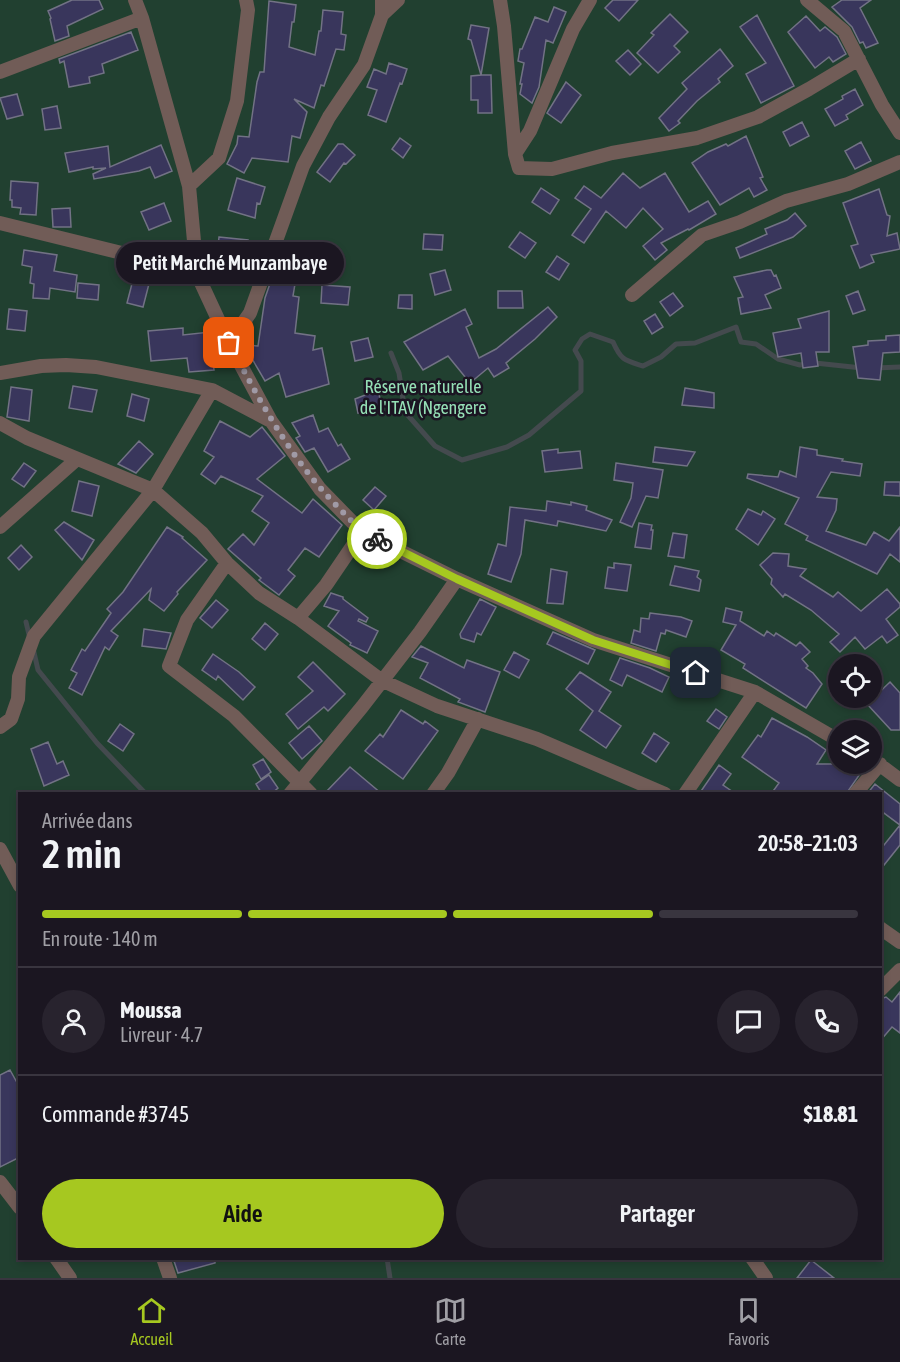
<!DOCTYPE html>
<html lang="fr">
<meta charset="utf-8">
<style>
body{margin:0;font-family:"Asap Condensed",sans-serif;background:#28232e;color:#f1f3f6;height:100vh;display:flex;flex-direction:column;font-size:22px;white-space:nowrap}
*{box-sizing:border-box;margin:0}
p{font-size:20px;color:#a09fa5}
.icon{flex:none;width:33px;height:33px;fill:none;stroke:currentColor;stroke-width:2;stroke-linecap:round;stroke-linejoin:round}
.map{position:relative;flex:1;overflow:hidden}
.details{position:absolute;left:18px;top:792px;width:864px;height:468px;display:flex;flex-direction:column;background:#1b1621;border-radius:0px;box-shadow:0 3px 9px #0003,0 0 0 2px #39353f}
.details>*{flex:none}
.tools{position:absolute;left:828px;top:654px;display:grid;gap:12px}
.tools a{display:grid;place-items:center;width:54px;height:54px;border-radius:50%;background:#1b1621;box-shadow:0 3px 9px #0003,0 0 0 2px #39353f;font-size:30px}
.pin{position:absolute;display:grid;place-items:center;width:51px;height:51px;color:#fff;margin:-26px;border-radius:12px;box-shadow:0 3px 9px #0006}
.courier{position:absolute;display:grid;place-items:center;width:60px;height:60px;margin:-30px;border:4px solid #a6c820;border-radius:50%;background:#fff;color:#222;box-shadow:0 2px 8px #0007}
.bubble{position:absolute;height:42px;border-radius:21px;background:#1b1621;box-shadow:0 3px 9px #0003,0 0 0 2px #39353f;font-size:20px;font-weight:600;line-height:42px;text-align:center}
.head em{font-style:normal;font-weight:600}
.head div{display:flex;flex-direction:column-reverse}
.head{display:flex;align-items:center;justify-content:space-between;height:102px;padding:0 24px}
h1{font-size:39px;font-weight:600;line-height:45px}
.bar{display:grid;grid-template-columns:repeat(4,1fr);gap:9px 6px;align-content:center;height:72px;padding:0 24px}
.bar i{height:8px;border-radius:4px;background:#39353f}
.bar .on{background:#a6c820}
.bar p{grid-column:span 4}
.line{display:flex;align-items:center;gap:15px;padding:0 24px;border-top:2px solid #39353f}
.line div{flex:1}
.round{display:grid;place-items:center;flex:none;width:63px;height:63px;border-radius:32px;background:#28232e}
.action{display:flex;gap:12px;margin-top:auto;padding:12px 24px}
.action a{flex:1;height:69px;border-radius:36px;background:#a6c820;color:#111;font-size:24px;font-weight:600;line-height:69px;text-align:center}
.action a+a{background:#28232e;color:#f1f3f6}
.tabs{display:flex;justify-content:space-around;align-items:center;height:84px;border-top:2px solid #39353f;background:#1b1621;font-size:16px;color:#a09fa5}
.tabs a{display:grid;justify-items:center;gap:3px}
.tabs .on{color:#a6c820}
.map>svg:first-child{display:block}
.green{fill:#214030;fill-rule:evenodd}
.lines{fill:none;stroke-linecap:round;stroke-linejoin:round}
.stream{stroke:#444a4e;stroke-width:5}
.building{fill:#39365c;stroke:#727285;stroke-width:1.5}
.street{stroke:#715c57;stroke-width:14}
.done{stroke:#a09aa6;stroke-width:6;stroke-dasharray:0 10.8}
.route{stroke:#a6c820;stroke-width:8}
.labels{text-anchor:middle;stroke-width:5;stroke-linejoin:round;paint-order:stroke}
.park-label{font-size:18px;fill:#95e0b6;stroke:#1b1422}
</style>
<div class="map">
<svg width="900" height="1278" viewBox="0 0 900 1278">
<rect width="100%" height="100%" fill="#241d2c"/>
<path class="green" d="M0,0H900V1278H0ZM838,664H872V698H838ZM838,730H872V764H838ZM20,794H880V1258H20Z"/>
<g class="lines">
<path class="stream" d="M391,353L399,373L405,412L435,446L462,460L507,447L529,435L581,391V361L575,350L582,339L590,334L613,342C621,360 624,360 643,366L661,357L676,344L695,343L736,327L741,342L756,344L778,359L800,365L815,363L862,368
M875,368L900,367
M26,622L30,639
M33,648L38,670L97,743L146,794
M387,1258L390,1278"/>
</g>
<path class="building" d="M72,0H99L103,9L67,26L69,36L55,41L50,19L51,18L48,11Z
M613,0H638L619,21L605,8Z
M842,0H871L860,8L878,43L866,48L863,42L860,43L852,27L832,7Z
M269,1L296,5L294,22H292L289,47L315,55L319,31H321L323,10L343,12L341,34L346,35L344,50L336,49L324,86L321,85L314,108L294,99L307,112L300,138L292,136L288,162L252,158L244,173L227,164L237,144L238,136L249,137L257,82L260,72H264Z
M554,7L566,12L553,43L546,40L539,87L532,103L520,94L522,84H520L524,63L518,61L520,49H522L535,17L548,22Z
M670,14L688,32L674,46L680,52L658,73L637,53L654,35L651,33Z
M757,15L794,86L761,103L746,74L766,63L740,27Z
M806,16L820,31L825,27L837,37L846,54L833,62L829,57L815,68L788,32Z
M471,25L489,28L481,75H491L492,113H478V100H471V76L481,75L471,40L468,39Z
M131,32L138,50L102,64L104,73L89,77L90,83L69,87L64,61L60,63L59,59Z
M720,49L733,66L718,79L720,82L697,101L678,121L680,123L669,131L659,118L687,89L682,83Z
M628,50L641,64L630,75L616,61Z
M389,63L407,69L402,84L400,83L386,122L368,115L377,90L367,87L374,69L386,74Z
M566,82L581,95L561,123L547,113Z
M855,89L863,105L846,115L848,119L835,126L825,109L843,99L842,96Z
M17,94L23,115L7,119L0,98Z
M57,106L61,128L45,130L42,109Z
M802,122L809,136L790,146L783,132Z
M746,136L763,177L760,178L767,190L754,197L749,188L720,205L692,163L708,152L726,144L728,146Z
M400,138L411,146L403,158L392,149Z
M861,142L871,161L855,169L845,151Z
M338,144H343L355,155L346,164L344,163L330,182L317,172Z
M161,145L172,171L155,178L150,167L139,171L94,179L93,174L106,168L93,169V167L69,172L65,153L108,146L110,167Z
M623,173L640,188L665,173L689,212L708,201L716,214L689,230L688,229L661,243L667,250L655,260L643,246L663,229L643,208L626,228L606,211L584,243L572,235L591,209L575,198L584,186L601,198Z
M237,178L265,187L260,204L257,203L255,218L228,210Z
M11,181L38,183L36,215L20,214L21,208L12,207V200H10Z
M541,188L559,200L550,214L532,202Z
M879,189L887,215L890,216L887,236L897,233L900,249L871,255L874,262L860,268L851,246L858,244L843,203Z
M164,203L171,221L149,230L141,212Z
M70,208L71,227H53L52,209Z
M795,213L806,226L793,237L740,258L736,248L767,234L765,229L787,220Z
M520,232L536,243L525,258L509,247Z
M424,234L443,235L442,250L423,249Z
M219,237L248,240L246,258L217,255Z
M24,250L57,255L54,271L77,275L75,292L50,288L49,299L33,298L34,284L30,283L32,267L22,265Z
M557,256L569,264L559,280L546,272Z
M286,258L299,260L293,296L299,297L295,333L315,336L313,350L322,348L329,384L286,397L279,373L265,381L244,345L258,346L265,298L274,272L283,273Z
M445,270L451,290L435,295L430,274Z
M767,270H771L774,276L776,275L781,288L765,295L771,308L741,314L738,298L743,297L734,277Z
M134,276L150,280L143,307L127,303Z
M78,283L99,285L98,300L77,298Z
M322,285L350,287L348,305L321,303Z
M498,291H522L523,308H498Z
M858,291L865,310L853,314L846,296Z
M673,293L683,306L670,316L660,302Z
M399,295H412V309L398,308Z
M548,307L557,317L535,339L506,363L509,368L494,377L488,368L470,383L448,356L423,370L404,342L465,309L472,324L466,327L479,358L496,349Z
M9,309L27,311L25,331L7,329Z
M829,311V352H816L818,366L803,368L801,353L778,357L773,333L801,328L798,319Z
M655,314L663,327L652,334L644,321Z
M183,328V335L210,332L214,370L189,372L187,358L151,361L148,331Z
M900,335V352L883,353L880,380L858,378L853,347L868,345V341L886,340V336Z
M368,338L373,357L355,361L351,342Z
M73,386L97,390L92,412L69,408Z
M11,387L32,390L29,421L7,417Z
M685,388L714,393V408L682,405Z
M378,390L382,407L358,413L355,399Z
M132,394L149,399L144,421L127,416Z
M313,415L319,432L328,428L338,446L341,444L350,459L328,472L314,448L305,452L296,438L300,436L292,423Z
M220,421L250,437L262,427L285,456L257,479L302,513L313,499L342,525L319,557L305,548L288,570L295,576L279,595L259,580L261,578L228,549L243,534L254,545L269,523L252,511L263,496L221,476L215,484L201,474L214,457L204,451Z
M139,441L153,454L136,473L118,464Z
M655,447L680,450L695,452L687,466L653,462Z
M800,447L817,450V455L843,459L842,461L862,464L860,476L831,472L817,497L837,499L836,510L826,531L866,545L874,532L889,541L900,527V562L890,554L877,574L806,540L808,536L785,524L799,498L747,478L748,474L778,477L780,471L796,477Z
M558,449V453L580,451L582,468L545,472L542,451Z
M24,463L36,471L24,487L12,479Z
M616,463L663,470L658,498L646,496L632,527L620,522L631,498L633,483L614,480Z
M79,481L99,486L92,516L72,511Z
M885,482H900V496L884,495Z
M375,487L386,496L374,510L363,500Z
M547,501L571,505V502L587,506L586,510L612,520L606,531L558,521L557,526L525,520L521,554L511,582L488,574L498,544L506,546L510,507L546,511Z
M748,509L761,515L763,511L775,519L758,545L736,529Z
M64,522L94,540L82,560L55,530Z
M639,523L652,525L651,530H653L651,549L635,547Z
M167,527L183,537L182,538L207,560L177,592L178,594L164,611L149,600L151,589L111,631L118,636L109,650L105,647L82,695L69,688L77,673L71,670L82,649L85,651L111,613L107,609L123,592Z
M673,533L687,535L684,558L668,556Z
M21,545L32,557L19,570L8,558Z
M773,553L789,554L788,566L806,569L800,576L833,597L838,592L861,611L887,589L900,604V607L886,619L898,635L887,643L882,636L865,649L855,637L840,652L830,642L839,634L811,610L785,594L783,597L771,584L772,579L760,565Z
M614,563L631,565L627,591L605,588L608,567L614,568Z
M675,566L699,571L697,577L701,580L699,591L670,585Z
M551,569L567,572L563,604L547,603Z
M331,593L343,597V599L368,618L366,622L359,619L358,621L378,631L367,653L350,645L351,643L328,626L339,611L324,606Z
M480,599L496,607L481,635L477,633L474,642L461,638L460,634Z
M216,600L228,610L212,628L200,618Z
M726,608L742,612L740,621L764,636L767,631L774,636L776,633L796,646L800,642L810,652L802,659L808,666L806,668L813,673L822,684L806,708L743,668L745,664L721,650L736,625L723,622Z
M650,613L681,617L692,621L686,637L666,630L665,634L661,633L656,651L631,643L634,630L640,632L641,618L649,619Z
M265,623L278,634L265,650L252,639Z
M144,629L171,633L166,649L142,646Z
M553,632L595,650L588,664L547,644Z
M421,646L464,668L467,660L500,672L485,712L458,702L460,699L420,678L428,663L412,657Z
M514,652L529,660L519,678L504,670Z
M213,654L239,672L255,687L243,700L218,676L216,680L202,670Z
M620,658L650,668L669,677L662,692L627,675L622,686L610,680Z
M313,662L345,694L328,711L324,707L298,729L286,714L313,691L298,677Z
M580,672L611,692L599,711L621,726L606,748L580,730L593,711L566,689Z
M890,682L900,693V730H891L867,704Z
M716,709L727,717L719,729L707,721Z
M401,710L423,724L425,721L438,731L403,779L365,751L380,734L383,737Z
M772,718L807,737L826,750L817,764H847L860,774L846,794H771L779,783L742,757L758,735L761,737Z
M120,724L134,734L123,751L108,741Z
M309,726L322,741L302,759L289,743Z
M654,733L669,743L656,762L642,753Z
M48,742L57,764L63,761L69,775L44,786L31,749Z
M263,759L271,772L261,779L253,765Z
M719,765L731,774L723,785L736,794H699Z
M350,767L382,794H324Z
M269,775L278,788L271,794H262L256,784Z
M875,784L900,804V825L880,810V794H867Z
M900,825V845L880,870V850Z
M900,992V1033L892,1027L880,1041V999L886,997L892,1002Z
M10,1070L20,1088V1157L0,1167V1075Z
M173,1258H215V1263L178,1273Z
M811,1260L834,1278H797Z"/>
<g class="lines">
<path class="street" d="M135,0L142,18L189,186L197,274L229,343L271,421L320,489L362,532L457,579L593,640L755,692L838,740
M500,0L504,26L515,154L530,131L573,29L590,0
M807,0L844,31L882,105L900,133
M382,15L398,0
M0,72L142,18
M515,154L519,168L552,169L612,153L697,138L758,117L809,89L859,59
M189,186L219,158L237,101L248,10L246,0
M0,223L138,257L197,274
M632,295L702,235L740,222L786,201L848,184L900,162
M229,343L250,313L303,166L329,117L364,65L382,15V0
M0,373L41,366L66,365L96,367L212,390L271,421
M0,423L27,438L153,490L202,533L227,563L259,593L298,618L381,680L437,706L537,739L665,794
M0,527L77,459
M227,563L187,620L169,666L234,716L311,794
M298,618L326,585L362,532
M0,727L11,719L18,699L19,677L34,636L153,490L212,390
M872,759L900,780
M290,794L362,707L420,632L457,579
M433,794L448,773L478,719
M685,794L755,692
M855,794L880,764
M0,849L20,886
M880,928L900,942
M880,990L900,970
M0,1182L20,1208
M56,1258L70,1278
M163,1258L170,1278
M752,1258L766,1278"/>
</g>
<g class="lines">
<path class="done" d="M229,343C260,401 291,460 338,507C350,520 361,531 377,539"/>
<path class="route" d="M377,539L457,579L593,640L696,673"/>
</g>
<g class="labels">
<g class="park-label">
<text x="423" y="393">Réserve naturelle<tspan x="423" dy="21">de l'ITAV (Ngengere</tspan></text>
</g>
</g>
</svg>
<div class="tools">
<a><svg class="icon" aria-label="locate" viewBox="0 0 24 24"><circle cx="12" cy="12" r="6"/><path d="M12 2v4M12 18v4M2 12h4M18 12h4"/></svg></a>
<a><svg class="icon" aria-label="layers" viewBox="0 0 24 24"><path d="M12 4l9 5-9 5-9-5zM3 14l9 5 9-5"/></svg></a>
</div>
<div class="pin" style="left:229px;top:343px;background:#ea580c"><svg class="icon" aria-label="bag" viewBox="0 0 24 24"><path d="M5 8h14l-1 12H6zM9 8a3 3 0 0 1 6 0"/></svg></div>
<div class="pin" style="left:696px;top:673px;background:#1f2937"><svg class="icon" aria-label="home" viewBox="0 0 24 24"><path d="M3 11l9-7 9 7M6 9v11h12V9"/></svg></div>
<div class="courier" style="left:377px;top:539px"><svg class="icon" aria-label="bike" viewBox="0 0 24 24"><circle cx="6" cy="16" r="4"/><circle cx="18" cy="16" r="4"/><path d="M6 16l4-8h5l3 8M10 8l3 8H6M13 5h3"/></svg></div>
<div class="bubble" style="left:116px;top:242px;width:228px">Petit Marché Munzambaye</div>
<section class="details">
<div class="head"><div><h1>2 min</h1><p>Arrivée dans</p></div><em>20:58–21:03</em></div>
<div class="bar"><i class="on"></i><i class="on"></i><i class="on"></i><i></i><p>En route · 140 m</p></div>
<div class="line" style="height:108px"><a class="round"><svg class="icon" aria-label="person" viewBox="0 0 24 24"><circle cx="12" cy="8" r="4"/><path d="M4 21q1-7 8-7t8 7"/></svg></a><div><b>Moussa</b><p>Livreur · 4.7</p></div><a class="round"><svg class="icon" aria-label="chat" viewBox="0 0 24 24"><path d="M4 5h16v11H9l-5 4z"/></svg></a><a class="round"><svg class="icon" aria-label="phone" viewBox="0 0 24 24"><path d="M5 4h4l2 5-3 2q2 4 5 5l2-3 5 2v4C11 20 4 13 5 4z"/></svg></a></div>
<div class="line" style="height:78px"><div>Commande #3745</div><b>$18.81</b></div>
<div class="action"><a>Aide</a><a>Partager</a></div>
</section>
</div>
<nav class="tabs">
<a class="on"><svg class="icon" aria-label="home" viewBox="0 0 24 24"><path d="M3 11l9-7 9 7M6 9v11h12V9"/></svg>Accueil</a>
<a><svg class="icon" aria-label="map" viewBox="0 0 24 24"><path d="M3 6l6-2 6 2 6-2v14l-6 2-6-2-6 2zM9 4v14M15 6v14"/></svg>Carte</a>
<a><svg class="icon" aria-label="saved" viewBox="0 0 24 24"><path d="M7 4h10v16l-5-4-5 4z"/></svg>Favoris</a>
</nav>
